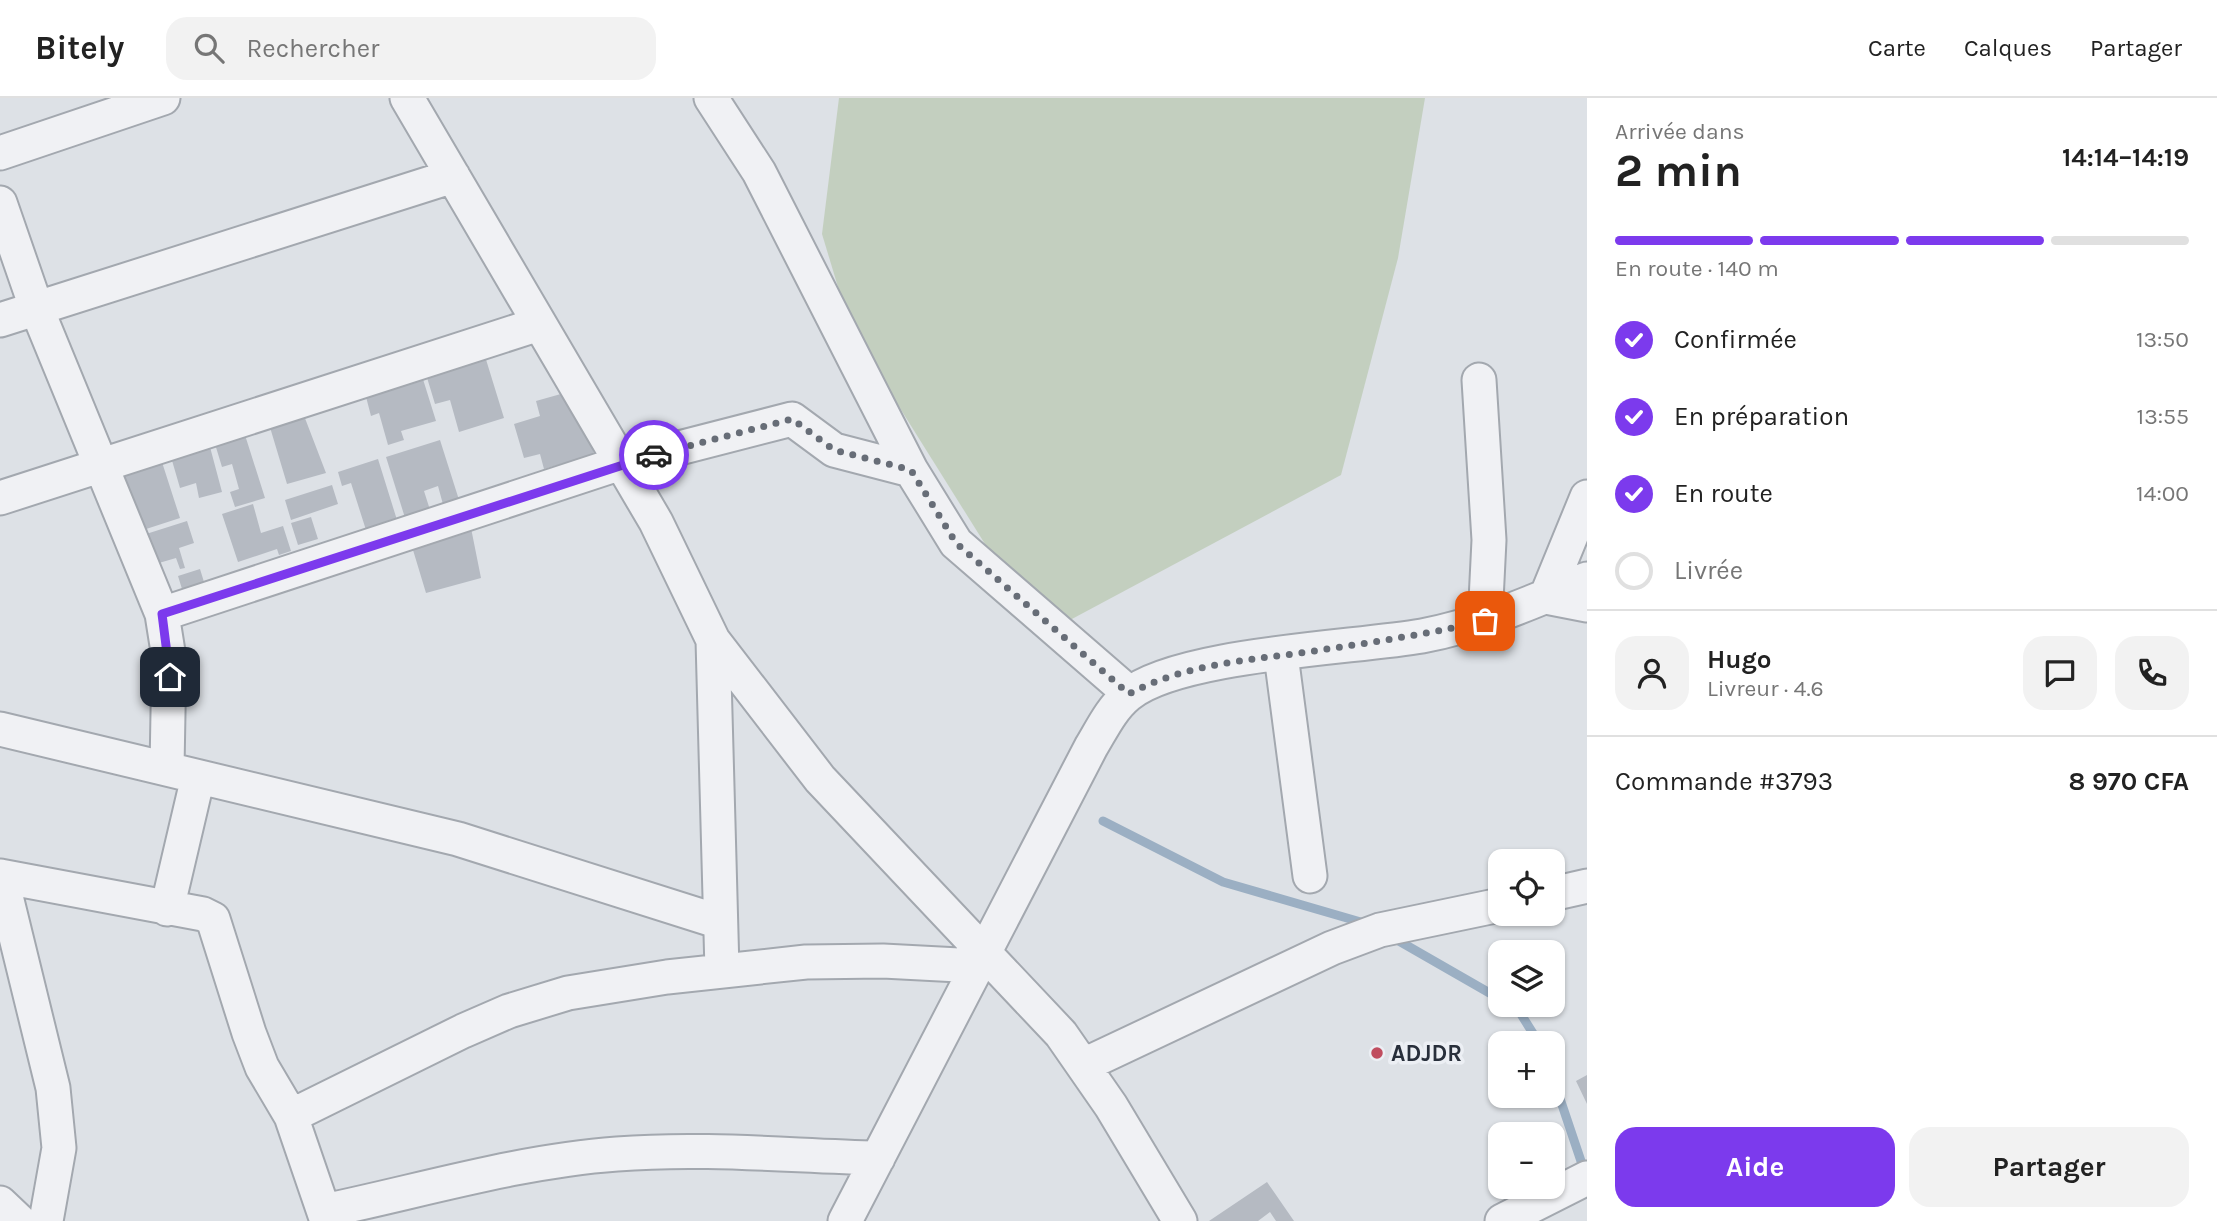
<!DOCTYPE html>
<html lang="fr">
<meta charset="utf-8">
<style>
body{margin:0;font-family:Karla,sans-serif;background:#f2f2f2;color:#222;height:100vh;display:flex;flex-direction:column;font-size:26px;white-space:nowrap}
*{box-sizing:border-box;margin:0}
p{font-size:23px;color:#767676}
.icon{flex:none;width:38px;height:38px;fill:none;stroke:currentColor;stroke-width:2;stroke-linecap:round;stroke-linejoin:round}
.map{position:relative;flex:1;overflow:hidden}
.panel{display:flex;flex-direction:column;background:#fff;width:630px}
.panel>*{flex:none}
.controls{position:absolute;left:1488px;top:751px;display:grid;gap:14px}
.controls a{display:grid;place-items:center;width:77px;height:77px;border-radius:14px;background:#fff;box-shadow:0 2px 5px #0004;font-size:35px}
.pin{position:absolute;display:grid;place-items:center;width:60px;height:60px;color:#fff;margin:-30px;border-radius:14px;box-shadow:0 4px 10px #0006}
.courier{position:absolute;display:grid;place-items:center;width:70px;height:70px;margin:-35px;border:5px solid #7c3aed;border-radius:50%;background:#fff;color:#222;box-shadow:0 2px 9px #0007}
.summary em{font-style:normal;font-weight:700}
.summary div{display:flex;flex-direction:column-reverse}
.summary{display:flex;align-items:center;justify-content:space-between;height:119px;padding:0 28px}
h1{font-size:46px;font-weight:700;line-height:52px}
.bar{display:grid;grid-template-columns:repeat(4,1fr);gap:10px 7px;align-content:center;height:84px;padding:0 28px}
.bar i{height:9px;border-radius:5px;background:#e0e0e0}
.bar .on{background:#7c3aed}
.bar p{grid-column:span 4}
.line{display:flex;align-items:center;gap:18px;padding:0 28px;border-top:2px solid #e0e0e0}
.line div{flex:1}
.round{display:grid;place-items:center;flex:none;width:74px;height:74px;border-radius:21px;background:#f2f2f2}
ol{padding:0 28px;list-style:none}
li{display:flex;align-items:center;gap:21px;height:77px}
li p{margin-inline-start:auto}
li .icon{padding:7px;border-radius:50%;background:#7c3aed;color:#fff;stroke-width:4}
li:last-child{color:#767676}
li i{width:38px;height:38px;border:4px solid #e0e0e0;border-radius:50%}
.action{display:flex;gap:14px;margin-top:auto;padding:14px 28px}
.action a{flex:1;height:80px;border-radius:21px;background:#7c3aed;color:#fff;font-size:28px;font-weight:700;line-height:80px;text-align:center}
.action a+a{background:#f2f2f2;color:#222}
header{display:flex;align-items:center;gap:42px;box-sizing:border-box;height:98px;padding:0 35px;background:#fff;border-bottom:2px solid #e0e0e0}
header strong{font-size:33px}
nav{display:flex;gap:38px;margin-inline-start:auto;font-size:24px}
.search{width:490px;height:63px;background:#f2f2f2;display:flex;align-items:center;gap:18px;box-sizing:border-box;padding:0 24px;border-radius:21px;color:#767676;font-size:26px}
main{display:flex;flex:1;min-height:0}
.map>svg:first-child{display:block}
.green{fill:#c3cfbf}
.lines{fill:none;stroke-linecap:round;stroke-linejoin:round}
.stream{stroke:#9bafc3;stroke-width:9}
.building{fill:#b5bac2}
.street-casing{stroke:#a3a8af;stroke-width:37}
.street{stroke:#f0f1f4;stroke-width:33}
.done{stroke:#676d77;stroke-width:7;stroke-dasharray:0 12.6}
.route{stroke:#7c3aed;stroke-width:9}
.poi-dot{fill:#c04d5f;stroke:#eceff4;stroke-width:2.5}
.labels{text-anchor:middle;stroke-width:7;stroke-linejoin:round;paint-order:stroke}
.poi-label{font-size:23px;font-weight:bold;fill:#282f3b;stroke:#eceff4;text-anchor:start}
</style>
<header>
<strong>Bitely</strong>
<div class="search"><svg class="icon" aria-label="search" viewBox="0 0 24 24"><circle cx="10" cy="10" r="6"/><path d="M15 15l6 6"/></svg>Rechercher</div>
<nav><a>Carte</a><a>Calques</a><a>Partager</a></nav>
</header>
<main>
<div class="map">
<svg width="1587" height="1123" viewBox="0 0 1587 1123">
<rect width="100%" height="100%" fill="#dde1e6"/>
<path class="green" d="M839,0H1425L1398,160L1341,377L1042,537L851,232L822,136Z"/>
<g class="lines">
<path class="stream" d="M1103,723L1223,784L1371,827
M1392,839L1500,901
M1509,906L1519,913L1539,945
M1552,977L1585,1075"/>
</g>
<path class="building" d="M484,255L504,320L459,334L450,302L435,306L425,273Z
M422,278L436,323L401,333L404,342L388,347L379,315L371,318L365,295Z
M575,292L594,356L544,371L540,356L524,360L514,326L540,318L536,303Z
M303,315L326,375L287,386L269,326Z
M245,337L265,400L235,409L230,394L239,391L232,366L222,369L215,346Z
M440,342L460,405L444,410L438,388L424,393L431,415L406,423L386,359Z
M210,349L222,394L199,400L196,385L180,390L171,359Z
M160,358L180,420L140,433L121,370Z
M378,361L397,422L366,432L351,385L342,388L338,374Z
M332,387L338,406L291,422L285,402Z
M253,406L261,435L283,428L291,453L279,457L277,451L238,464L222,416Z
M311,419L318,441L298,447L291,425Z
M187,423L194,445L179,450L185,470L180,471L176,460L152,467L151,461L157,459L155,452L148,454L143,437Z
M471,430L481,480L426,495L413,452Z
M200,471L204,484L182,491L178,478Z
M1587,977V1006L1576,983Z
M1267,1084L1294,1123H1276L1270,1114L1258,1123H1209Z"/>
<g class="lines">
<g class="street-casing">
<path id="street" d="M407,0L656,424L713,542L820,681L1061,936L1111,1008L1180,1123
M711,0L759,74L911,372
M0,55L163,0
M0,105L36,209L162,516L169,560L167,670
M0,222L453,78
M1479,282L1489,442L1485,523
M1587,399L1546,499L1587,507
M0,400L539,226
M162,516L621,365L792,321L834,352L911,372L956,445L1129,595
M713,542L722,872
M1281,557L1310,778
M0,631L458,741L720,824
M0,778L203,816L213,821L249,935L262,969L291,1018L327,1123
M1,778L53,990L59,1050L46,1123
M1552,796L1587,788
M167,811L198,679
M1084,967L1332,850L1380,832L1500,807
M291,1018L463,933L509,913L568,895L667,879L806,864L883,863L978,868
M0,1105L19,1123
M324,1113C420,1093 519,1063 617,1056C704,1049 791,1058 878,1060
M845,1123L1091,649C1102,631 1111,611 1128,597C1178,556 1352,550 1422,538C1480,527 1533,504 1587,481
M1502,1123L1587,1080"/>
</g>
<use href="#street" class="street"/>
</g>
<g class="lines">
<path class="done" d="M654,357L792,321L834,352L911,372L956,445L1129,596C1183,567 1240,563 1300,555C1362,546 1423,537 1485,523"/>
<path class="route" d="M170,579L162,516L654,357"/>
</g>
<circle class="poi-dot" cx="1377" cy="955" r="7"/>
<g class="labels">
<g class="poi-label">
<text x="1391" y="963">ADJDR</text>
</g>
</g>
</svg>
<div class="controls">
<a><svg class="icon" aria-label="locate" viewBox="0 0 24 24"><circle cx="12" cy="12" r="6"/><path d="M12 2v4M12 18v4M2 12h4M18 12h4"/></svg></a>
<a><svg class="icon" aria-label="layers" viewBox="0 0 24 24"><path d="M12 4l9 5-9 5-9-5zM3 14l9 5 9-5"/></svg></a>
<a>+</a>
<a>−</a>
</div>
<div class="pin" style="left:1485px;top:523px;background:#ea580c"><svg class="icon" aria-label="bag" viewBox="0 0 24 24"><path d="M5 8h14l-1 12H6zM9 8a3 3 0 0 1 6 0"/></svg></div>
<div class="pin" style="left:170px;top:579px;background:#1f2937"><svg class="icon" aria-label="home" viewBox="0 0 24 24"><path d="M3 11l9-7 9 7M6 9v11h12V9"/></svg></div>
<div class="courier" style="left:654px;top:357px"><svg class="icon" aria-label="car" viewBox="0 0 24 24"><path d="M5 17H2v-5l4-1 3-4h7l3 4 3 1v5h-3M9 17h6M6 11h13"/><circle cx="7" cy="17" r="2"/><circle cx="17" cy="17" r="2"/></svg></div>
</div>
<section class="panel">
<div class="summary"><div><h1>2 min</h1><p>Arrivée dans</p></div><em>14:14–14:19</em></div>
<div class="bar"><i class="on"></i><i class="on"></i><i class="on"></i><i></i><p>En route · 140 m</p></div>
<ol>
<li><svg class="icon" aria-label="check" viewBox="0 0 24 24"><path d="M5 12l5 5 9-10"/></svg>Confirmée<p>13:50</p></li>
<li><svg class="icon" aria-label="check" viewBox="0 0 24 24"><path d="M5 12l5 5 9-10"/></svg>En préparation<p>13:55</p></li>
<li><svg class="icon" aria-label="check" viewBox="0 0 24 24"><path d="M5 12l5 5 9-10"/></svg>En route<p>14:00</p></li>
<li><i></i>Livrée</li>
</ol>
<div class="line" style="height:126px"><a class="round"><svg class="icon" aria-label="person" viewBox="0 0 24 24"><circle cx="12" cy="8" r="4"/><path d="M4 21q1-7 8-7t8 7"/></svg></a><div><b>Hugo</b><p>Livreur · 4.6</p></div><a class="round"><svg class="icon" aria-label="chat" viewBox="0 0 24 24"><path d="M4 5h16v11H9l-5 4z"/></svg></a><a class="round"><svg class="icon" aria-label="phone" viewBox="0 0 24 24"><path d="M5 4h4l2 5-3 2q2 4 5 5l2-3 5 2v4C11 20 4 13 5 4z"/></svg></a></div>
<div class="line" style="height:91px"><div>Commande #3793</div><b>8 970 CFA</b></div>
<div class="action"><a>Aide</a><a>Partager</a></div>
</section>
</main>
